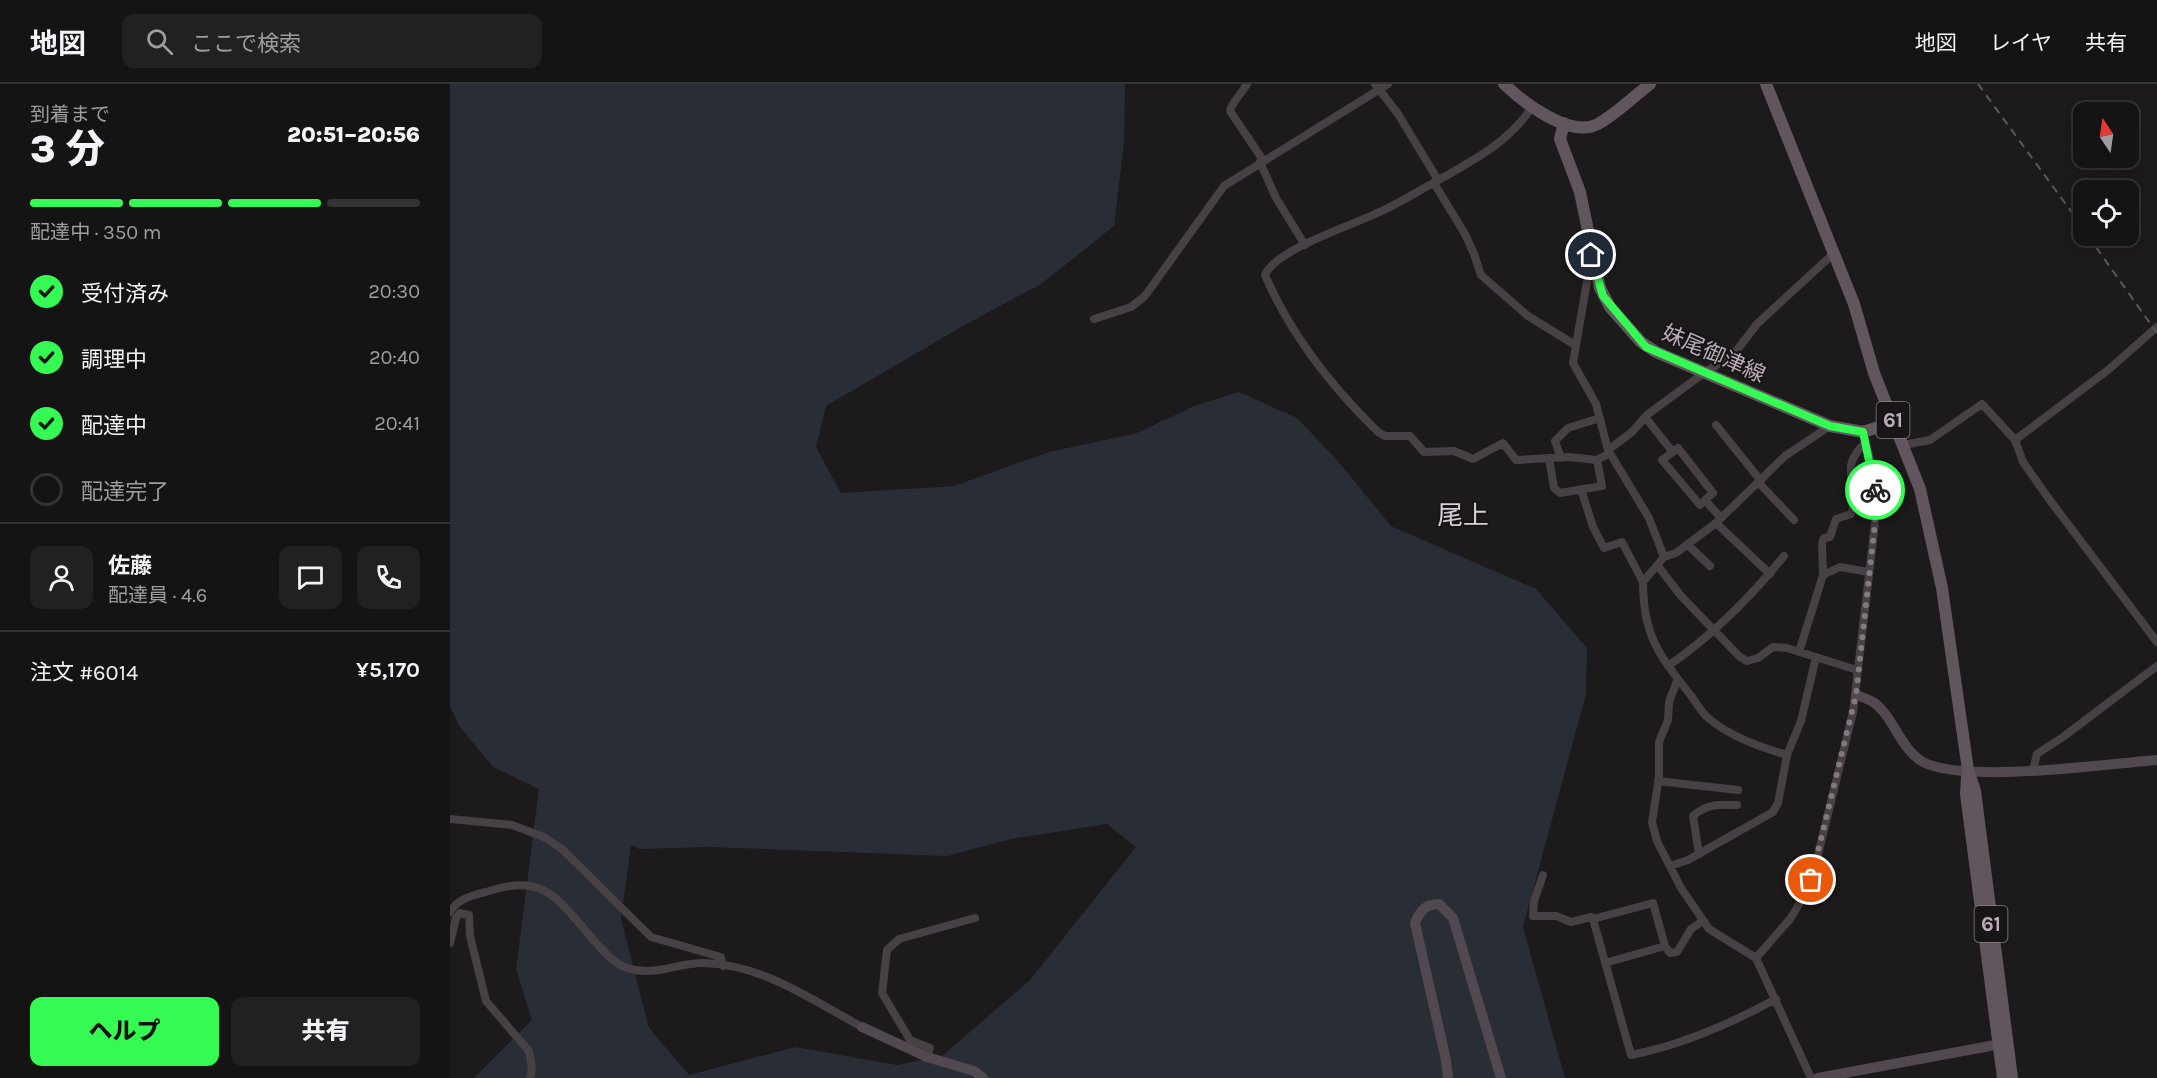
<!DOCTYPE html>
<html lang="ja">
<meta charset="utf-8">
<style>
body{margin:0;font-family:Karla,"Noto Sans JP",sans-serif;background:#222122;color:#f1f3f6;height:100vh;display:flex;flex-direction:column;font-size:22px;white-space:nowrap}
*{box-sizing:border-box;margin:0}
p{font-size:20px;color:#9d9ea0}
.icon{flex:none;width:33px;height:33px;fill:none;stroke:currentColor;stroke-width:2;stroke-linecap:round;stroke-linejoin:round}
.map{position:relative;flex:1;overflow:hidden}
.sheet{display:flex;flex-direction:column;background:#151414;width:450px}
.sheet>*{flex:none}
.needle{width:39px;rotate:347deg}
.controls{position:absolute;left:1623px;top:18px;display:grid;gap:12px}
.controls a{display:grid;place-items:center;width:66px;height:66px;border-radius:12px;background:#151414;box-shadow:0 3px 15px #0003,0 0 0 2px #343334;font-size:30px}
.pin{position:absolute;display:grid;place-items:center;width:51px;height:51px;color:#fff;margin:-26px;border:3px solid #fff;border-radius:50%;box-shadow:0 2px 6px #0007}
.courier{position:absolute;display:grid;place-items:center;width:60px;height:60px;margin:-30px;border:4px solid #34fa53;border-radius:50%;background:#fff;color:#222;box-shadow:0 2px 8px #0007}
.summary em{font-style:normal;font-weight:800}
.summary div{display:flex;flex-direction:column-reverse}
.summary{display:flex;align-items:center;justify-content:space-between;height:102px;padding:0 30px}
h1{font-size:39px;font-weight:800;line-height:45px}
.bar{display:grid;grid-template-columns:repeat(4,1fr);gap:9px 6px;align-content:center;height:72px;padding:0 30px}
.bar i{height:8px;border-radius:4px;background:#343334}
.bar .on{background:#34fa53}
.bar p{grid-column:span 4}
.line{display:flex;align-items:center;gap:15px;padding:0 30px;border-top:2px solid #343334}
.line div{flex:1}
.round{display:grid;place-items:center;flex:none;width:63px;height:63px;border-radius:12px;background:#222122}
ol{padding:0 30px;list-style:none}
li{display:flex;align-items:center;gap:18px;height:66px}
li p{margin-inline-start:auto}
li .icon{padding:6px;border-radius:50%;background:#34fa53;color:#111;stroke-width:4}
li:last-child{color:#9d9ea0}
li i{width:33px;height:33px;border:3px solid #343334;border-radius:50%}
.button{display:flex;gap:12px;margin-top:auto;padding:12px 30px}
.button a{flex:1;height:69px;border-radius:12px;background:#34fa53;color:#111;font-size:24px;font-weight:800;line-height:69px;text-align:center}
.button a+a{background:#222122;color:#f1f3f6}
header{display:flex;align-items:center;gap:36px;box-sizing:border-box;height:84px;padding:0 30px;background:#151414;border-bottom:2px solid #343334}
header strong{font-size:28px}
nav{display:flex;gap:33px;margin-inline-start:auto;font-size:21px}
.search{width:420px;height:54px;background:#222122;display:flex;align-items:center;gap:15px;box-sizing:border-box;padding:0 21px;border-radius:12px;color:#9d9ea0;font-size:22px}
main{display:flex;flex:1;min-height:0}
.map>svg:first-child{display:block}
.green{fill:#292d35;fill-rule:evenodd}
.lines{fill:none;stroke-linecap:round;stroke-linejoin:round}
.street{stroke:#474044;stroke-width:8}
.secondary{stroke:#52484f;stroke-width:10}
.primary{stroke:#61565e;stroke-width:12}
.rail{stroke:#5f565c;stroke-width:2;stroke-dasharray:8 6;stroke-linecap:butt}
.done{stroke:#847982;stroke-width:6;stroke-dasharray:0 10.8}
.route{stroke:#34fa53;stroke-width:8}
.labels{text-anchor:middle;stroke-width:4.5;stroke-linejoin:round;paint-order:stroke}
.shield{fill:#171516;stroke:#8a7f88;stroke-width:1.5}
.shield-label{font-size:21px;font-weight:bold;fill:#bcacb9}
.street-label{font-size:22px;fill:#bcacb9;stroke:#171516}
.quarter-label{font-size:26px;fill:#d8cdd6;stroke:#171516}
</style>
<header>
<strong>地図</strong>
<div class="search"><svg class="icon" aria-label="search" viewBox="0 0 24 24"><circle cx="10" cy="10" r="6"/><path d="M15 15l6 6"/></svg>ここで検索</div>
<nav><a>地図</a><a>レイヤ</a><a>共有</a></nav>
</header>
<main>
<section class="sheet">
<div class="summary"><div><h1>3 分</h1><p>到着まで</p></div><em>20:51–20:56</em></div>
<div class="bar"><i class="on"></i><i class="on"></i><i class="on"></i><i></i><p>配達中 · 350 m</p></div>
<ol>
<li><svg class="icon" aria-label="check" viewBox="0 0 24 24"><path d="M5 12l5 5 9-10"/></svg>受付済み<p>20:30</p></li>
<li><svg class="icon" aria-label="check" viewBox="0 0 24 24"><path d="M5 12l5 5 9-10"/></svg>調理中<p>20:40</p></li>
<li><svg class="icon" aria-label="check" viewBox="0 0 24 24"><path d="M5 12l5 5 9-10"/></svg>配達中<p>20:41</p></li>
<li><i></i>配達完了</li>
</ol>
<div class="line" style="height:108px"><a class="round"><svg class="icon" aria-label="person" viewBox="0 0 24 24"><circle cx="12" cy="8" r="4"/><path d="M4 21q1-7 8-7t8 7"/></svg></a><div><b>佐藤</b><p>配達員 · 4.6</p></div><a class="round"><svg class="icon" aria-label="chat" viewBox="0 0 24 24"><path d="M4 5h16v11H9l-5 4z"/></svg></a><a class="round"><svg class="icon" aria-label="phone" viewBox="0 0 24 24"><path d="M5 4h4l2 5-3 2q2 4 5 5l2-3 5 2v4C11 20 4 13 5 4z"/></svg></a></div>
<div class="line" style="height:78px"><div>注文 #6014</div><b>¥5,170</b></div>
<div class="button"><a>ヘルプ</a><a>共有</a></div>
</section>
<div class="map">
<svg width="1707" height="994" viewBox="0 0 1707 994">
<rect width="100%" height="100%" fill="#1c1a1b"/>
<path class="green" d="M0,0H675L674,59L664,142L591,200L511,243L376,322L366,363L391,409L504,402L599,368L687,349L744,322L789,308L847,334L887,376L941,442L1086,505L1137,564L1136,610L1073,843L1115,994H24L82,936L66,885L89,705L43,683L10,643L0,622ZM657,740L686,763L580,896L492,972L447,981L346,963L239,991L199,944L171,835L181,761L189,765L258,763L497,772L561,755Z"/>
<g class="lines">
<path class="street" d="M797,0C792,9 782,18 780,27L813,76
M925,0L948,30L988,96
M1082,23C1058,59 1022,77 985,98C965,109 946,121 925,130C900,142 825,166 815,191C841,252 881,302 928,348L935,352H960L974,368L1004,367L1023,375L1053,359L1066,376L1119,373L1147,376L1160,369
M810,78L826,114L855,161
M984,99L1015,150L1024,170L1031,191L1078,232L1125,261
M1141,174L1123,279L1146,320L1158,366L1199,434L1214,473
M644,235L681,223L695,212L774,102L938,0
M1195,333L1222,367
M1266,341L1311,397
M1565,356L1658,286L1707,243
M1453,361L1480,356L1532,320L1565,356L1573,378L1599,415L1707,558
M1158,366L1182,348L1198,330L1254,289L1284,270L1307,240L1384,169
M1099,374L1104,404L1110,409L1152,402L1147,376
M1111,374L1105,357L1118,344L1150,334
M1309,399L1344,436
M1131,405L1143,443L1154,464L1172,458L1193,498
M1255,416L1250,421L1212,376L1228,364L1263,409L1255,416L1271,434
M1266,439L1320,490
M1238,461L1260,482
M1208,482L1231,512L1290,573L1297,577L1308,574L1323,563L1337,564L1407,586
M1373,491L1372,459L1374,454L1380,453L1386,435L1401,430C1414,398 1384,388 1416,358
M1349,568L1373,491L1390,483L1419,488
M1218,582C1263,551 1300,514 1334,472
M1227,597L1219,618L1218,636L1209,658V693L1202,738L1207,757L1231,804L1259,845L1306,874L1361,994
M1337,671C1310,663 1281,653 1258,634C1252,629 1247,620 1242,613C1210,572 1193,553 1193,498L1214,473L1226,469L1266,439L1335,372L1380,342
M1583,686L1587,670L1593,666L1613,653L1707,582
M1208,697L1288,706
M0,735L62,741L94,753L112,765L201,853L271,873L273,882
M1249,770L1243,732C1257,720 1269,720 1287,721
M1220,782L1238,776L1323,728L1328,719L1337,671L1351,637L1366,573
M1093,791L1084,817L1083,832H1106L1121,838L1141,833L1143,835
M0,828C8,814 24,811 39,807C100,787 111,822 149,862C157,871 165,880 177,884C203,893 227,879 253,879C312,880 362,916 412,943
M0,859L6,834L10,829L19,831L20,852L36,917L79,967L82,985L80,994
M1215,862L1203,819L1143,835L1181,971C1232,961 1280,940 1326,915
M1306,874L1340,835L1356,809L1365,783L1403,628L1425,439L1423,386L1413,348
M1155,879L1215,862L1220,869L1227,868L1241,845L1253,837
M477,973L480,964L460,956L432,909L437,866L449,855L525,834"/>
<path class="secondary" d="M1406,611C1412,613 1418,615 1423,618C1443,631 1450,665 1473,678C1514,700 1656,680 1707,676
M412,943L477,973L524,987L533,994
M998,994L996,976L965,839C970,827 975,820 989,820L1003,834L1051,994
M1368,994L1556,959"/>
<path class="primary" d="M1054,0C1073,18 1120,55 1148,40C1166,30 1183,13 1200,0
M1316,0L1404,220L1424,289L1470,405L1492,504L1518,686L1525,707L1562,994
M1114,39L1110,55L1130,108L1150,204L1160,223L1191,258L1206,268L1380,342L1413,348L1444,338
M1517,693L1516,710L1553,994"/>
<path class="rail" d="M1528,0L1634,145
M1638,152L1707,249"/>
</g>
<g class="lines">
<path class="done" d="M1361,796L1406,611L1425,439V406"/>
<path class="route" d="M1141,171L1153,212L1196,263L1380,342L1413,348L1425,406"/>
</g>
<g class="labels">
<g class="shield">
<rect x="1426.5" y="318" width="33" height="36" rx="4.5"/>
<rect x="1524.5" y="822" width="33" height="36" rx="4.5"/>
</g>
<g class="shield-label">
<text x="1443" y="343">61</text>
<text x="1541" y="847">61</text>
</g>
<g class="street-label">
<text transform="translate(1264 269) rotate(24)" y="8">妹尾御津線</text>
</g>
<g class="quarter-label">
<text x="1013" y="440">尾上</text>
</g>
</g>
</svg>
<div class="controls">
<a><svg class="needle" viewBox="-14 -14 28 28"><path d="M0-13l5 13h-10z" fill="#e53935"/><path d="M0 13l5-13h-10z" fill="#9d9ea0"/></svg></a>
<a><svg class="icon" aria-label="locate" viewBox="0 0 24 24"><circle cx="12" cy="12" r="6"/><path d="M12 2v4M12 18v4M2 12h4M18 12h4"/></svg></a>
</div>
<div class="pin" style="left:1361px;top:796px;background:#ea580c"><svg class="icon" aria-label="bag" viewBox="0 0 24 24"><path d="M5 8h14l-1 12H6zM9 8a3 3 0 0 1 6 0"/></svg></div>
<div class="pin" style="left:1141px;top:171px;background:#1f2937"><svg class="icon" aria-label="home" viewBox="0 0 24 24"><path d="M3 11l9-7 9 7M6 9v11h12V9"/></svg></div>
<div class="courier" style="left:1425px;top:406px"><svg class="icon" aria-label="bike" viewBox="0 0 24 24"><circle cx="6" cy="16" r="4"/><circle cx="18" cy="16" r="4"/><path d="M6 16l4-8h5l3 8M10 8l3 8H6M13 5h3"/></svg></div>
</div>
</main>
